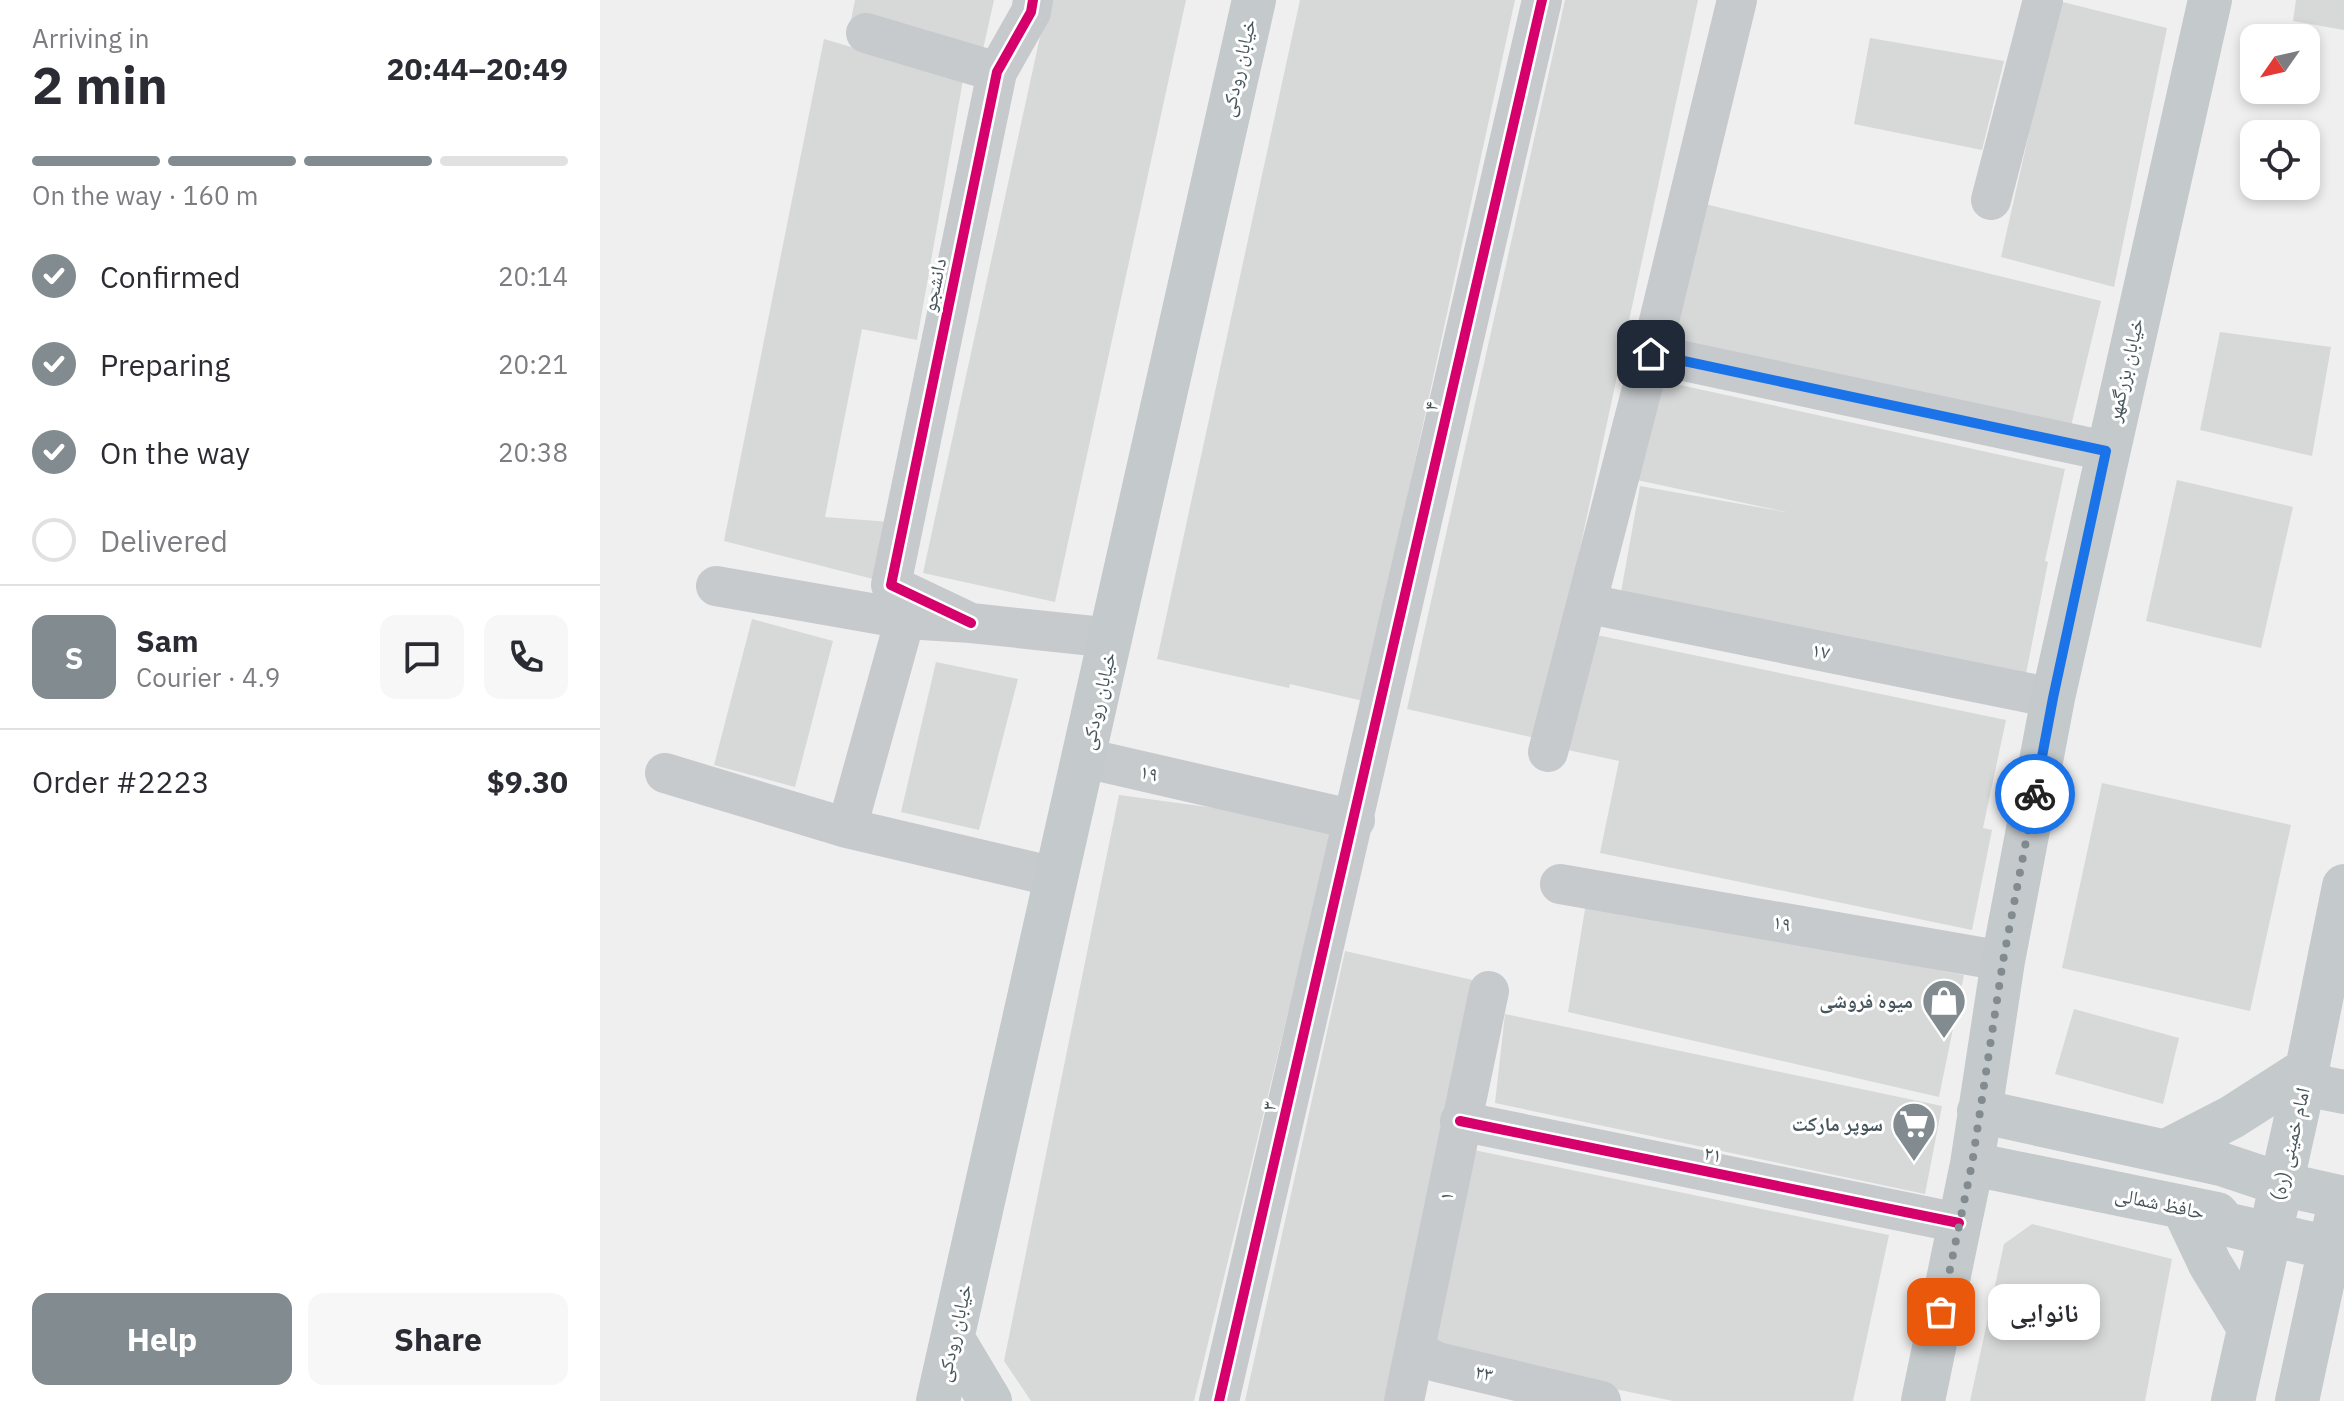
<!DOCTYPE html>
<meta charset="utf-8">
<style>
body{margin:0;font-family:"IBM Plex Sans","Noto Naskh Arabic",sans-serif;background:#f7f7f7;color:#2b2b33;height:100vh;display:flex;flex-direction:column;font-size:30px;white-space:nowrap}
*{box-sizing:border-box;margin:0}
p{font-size:26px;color:#7c7c81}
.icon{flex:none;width:44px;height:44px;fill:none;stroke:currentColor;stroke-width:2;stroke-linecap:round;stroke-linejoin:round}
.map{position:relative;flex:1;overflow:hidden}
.details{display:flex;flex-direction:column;background:#fff;width:600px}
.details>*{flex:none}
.needle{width:52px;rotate:236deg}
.tools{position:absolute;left:1640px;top:24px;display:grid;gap:16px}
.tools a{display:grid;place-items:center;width:80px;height:80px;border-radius:16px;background:#fff;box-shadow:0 4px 12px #0003;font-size:40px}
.pin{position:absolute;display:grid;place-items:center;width:68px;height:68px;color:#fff;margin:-34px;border-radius:16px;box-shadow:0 4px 12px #0006}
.courier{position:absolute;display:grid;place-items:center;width:80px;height:80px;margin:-40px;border:6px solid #1a73e8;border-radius:50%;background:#fff;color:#222;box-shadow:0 2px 10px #0007}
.bubble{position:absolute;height:56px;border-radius:16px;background:#fff;box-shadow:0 4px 12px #0003;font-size:26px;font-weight:700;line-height:56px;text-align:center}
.headline em{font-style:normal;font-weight:700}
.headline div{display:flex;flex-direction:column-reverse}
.headline{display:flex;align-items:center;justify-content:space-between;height:136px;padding:0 32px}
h1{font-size:52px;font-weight:700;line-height:60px}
.bar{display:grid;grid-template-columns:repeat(4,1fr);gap:12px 8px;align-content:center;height:96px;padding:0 32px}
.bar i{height:10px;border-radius:6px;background:#e1e1e2}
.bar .active{background:#828b8f}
.bar p{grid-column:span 4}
.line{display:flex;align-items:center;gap:20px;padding:0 32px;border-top:2px solid #e1e1e2}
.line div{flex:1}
.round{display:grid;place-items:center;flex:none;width:84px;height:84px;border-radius:16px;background:#f7f7f7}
ol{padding:0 32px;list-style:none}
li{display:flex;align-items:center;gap:24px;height:88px}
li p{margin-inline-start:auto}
li .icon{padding:8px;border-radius:50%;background:#828b8f;color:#fff;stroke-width:4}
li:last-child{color:#7c7c81}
li i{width:44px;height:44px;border:4px solid #e1e1e2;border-radius:50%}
.action{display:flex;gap:16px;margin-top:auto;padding:16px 32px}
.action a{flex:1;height:92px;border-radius:16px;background:#828b8f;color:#fff;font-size:32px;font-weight:700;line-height:92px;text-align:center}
.action a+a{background:#f7f7f7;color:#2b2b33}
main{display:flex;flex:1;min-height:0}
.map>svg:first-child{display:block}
.building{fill:#d7d8d8}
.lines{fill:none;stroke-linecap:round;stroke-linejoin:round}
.minor{stroke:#c6cacc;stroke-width:40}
.major{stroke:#c4c9cb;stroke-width:44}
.cycleway-casing{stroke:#fff;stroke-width:15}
.cycleway{stroke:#d6006c;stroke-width:10}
.done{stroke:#828b8f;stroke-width:8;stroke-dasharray:0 14.4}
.route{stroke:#1a73e8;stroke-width:10}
.labels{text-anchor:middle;stroke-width:6;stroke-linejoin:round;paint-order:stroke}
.street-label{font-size:20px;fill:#46555c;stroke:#fff}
.poi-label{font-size:20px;font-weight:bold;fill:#46555c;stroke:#fff;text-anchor:end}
</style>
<main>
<section class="details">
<div class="headline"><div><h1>2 min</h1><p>Arriving in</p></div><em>20:44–20:49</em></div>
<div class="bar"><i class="active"></i><i class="active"></i><i class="active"></i><i></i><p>On the way · 160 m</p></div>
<ol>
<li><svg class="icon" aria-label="check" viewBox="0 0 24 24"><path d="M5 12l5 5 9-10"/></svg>Confirmed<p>20:14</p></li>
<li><svg class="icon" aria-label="check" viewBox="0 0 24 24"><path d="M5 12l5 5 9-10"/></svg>Preparing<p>20:21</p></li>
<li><svg class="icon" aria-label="check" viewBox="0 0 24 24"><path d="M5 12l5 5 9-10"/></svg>On the way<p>20:38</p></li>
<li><i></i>Delivered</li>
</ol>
<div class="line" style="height:144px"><b class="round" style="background:#828b8f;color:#fff">S</b><div><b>Sam</b><p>Courier · 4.9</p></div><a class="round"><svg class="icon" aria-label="chat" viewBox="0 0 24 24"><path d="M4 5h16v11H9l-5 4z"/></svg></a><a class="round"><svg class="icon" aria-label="phone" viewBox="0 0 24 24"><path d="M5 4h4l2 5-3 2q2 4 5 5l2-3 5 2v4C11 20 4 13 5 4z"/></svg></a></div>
<div class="line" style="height:104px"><div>Order #2223</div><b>$9.30</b></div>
<div class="action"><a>Help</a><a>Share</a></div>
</section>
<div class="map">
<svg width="1744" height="1401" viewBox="0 0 1744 1401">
<rect width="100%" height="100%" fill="#f0efef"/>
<path class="building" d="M255,0H394L382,54L250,25Z
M448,0H586L455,602L323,573Z
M700,0H915L763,701L690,684L689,688L557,659Z
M965,0H1098L939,739L807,709Z
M1696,0H1744V30L1693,21Z
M1459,1L1567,28L1514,287L1401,257Z
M1270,38L1404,61L1382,150L1254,124Z
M224,39L363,80L317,340L262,329L225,517L290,522L277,580L124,541Z
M1101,203L1501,301L1471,426L1069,345Z
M1620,332L1731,347L1712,456L1600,430Z
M1057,380L1465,469L1445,561L1448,562L1424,684L1021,592L1040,486L1191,513L1032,479Z
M1577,480L1693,507L1661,648L1546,621Z
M152,619L233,641L195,787L114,765Z
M992,634L1406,720L1383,828L1392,830L1372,930L1000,853L1019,761L968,750Z
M336,662L418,679L379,830L301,812Z
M1502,783L1691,825L1650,1011L1462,968Z
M519,795L615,808L731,835L594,1401H431L404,1361Z
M986,903L1364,975L1339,1097L968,1012Z
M745,951L877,981L784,1401H645Z
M1474,1009L1579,1038L1563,1104L1455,1074Z
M905,1014L1342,1106L1325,1194L895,1103Z
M864,1148L1289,1235L1253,1401H1073L821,1349Z
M1432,1224L1572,1259L1545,1401H1370L1404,1244Z"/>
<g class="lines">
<path class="minor" d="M266,33L397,72
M1391,200L1443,0
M1051,354L1506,451
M116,586L305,619L371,623L512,638
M989,604L1453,698
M371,623L291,585L397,72L431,12L433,0
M948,752L1051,354L1137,0
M485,758L755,820
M65,773L247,828L455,877
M247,828L305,619
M960,884L1403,961
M860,1121L1359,1223
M816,1351L837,1362L1001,1401
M619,1401L942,0
M804,1401L889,991"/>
<path class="major" d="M1705,1078L1724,1088L1744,1092
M1379,1111L1621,1164L1681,1184L1744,1198
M1566,1151L1632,1117L1707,1069
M1372,1164L1617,1214L1625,1224L1730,1248L1744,1249
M1583,1207L1610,1264L1649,1328
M353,1339L390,1401
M338,1401L654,0
M1323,1401L1372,1164L1403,961L1453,698L1610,0
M1633,1401L1707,1069L1744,886
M1697,1401L1736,1220"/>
<g class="cycleway-casing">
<path id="cycleway" d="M371,623L291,585L397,72L431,12L433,0
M860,1121L1359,1223
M619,1401L942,0"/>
</g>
<use href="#cycleway" class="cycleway"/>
</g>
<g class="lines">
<path class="done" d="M1341,1312L1372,1164L1403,961L1435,794"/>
<path class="route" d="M1051,354L1506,451L1453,698L1435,794"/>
</g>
<defs>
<g id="shop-pin" transform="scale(2.3)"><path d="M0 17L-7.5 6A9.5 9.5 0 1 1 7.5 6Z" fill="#828b8f" stroke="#fff"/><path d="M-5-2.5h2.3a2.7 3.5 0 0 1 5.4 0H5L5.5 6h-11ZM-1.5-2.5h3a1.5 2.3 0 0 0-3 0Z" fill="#fff"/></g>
<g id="supermarket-pin" transform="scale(2.3)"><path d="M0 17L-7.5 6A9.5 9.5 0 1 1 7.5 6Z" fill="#828b8f" stroke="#fff"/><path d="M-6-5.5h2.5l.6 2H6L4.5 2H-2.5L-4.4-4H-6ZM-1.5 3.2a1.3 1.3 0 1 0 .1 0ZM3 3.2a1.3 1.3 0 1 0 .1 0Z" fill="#fff"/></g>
</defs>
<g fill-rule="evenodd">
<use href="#shop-pin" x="1344" y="1001"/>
<use href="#supermarket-pin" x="1314" y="1124"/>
</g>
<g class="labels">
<g class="street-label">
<text transform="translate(638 68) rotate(-77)" y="7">خیابان رودکی</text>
<text transform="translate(334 285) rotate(-78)" y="7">دانشجو</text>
<text transform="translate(1525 370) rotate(-77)" y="7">خیابان بزرگمهر</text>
<text transform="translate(831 406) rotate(-77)" y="7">۴</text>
<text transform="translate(1221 651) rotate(11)" y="7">۱۷</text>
<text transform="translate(498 701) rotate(-77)" y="7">خیابان رودکی</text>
<text transform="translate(549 773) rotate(13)" y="7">۱۹</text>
<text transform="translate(1182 923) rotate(10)" y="7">۱۹</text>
<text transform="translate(669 1106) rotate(-77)" y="7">۳</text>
<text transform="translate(1690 1144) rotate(-77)" y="7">امام خمینی (ره)</text>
<text transform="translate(1113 1154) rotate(12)" y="7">۲۱</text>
<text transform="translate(846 1196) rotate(-79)" y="7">۱</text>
<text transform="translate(1560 1203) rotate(12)" y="7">حافظ شمالی</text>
<text transform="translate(354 1333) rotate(-77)" y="7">خیابان رودکی</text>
<text transform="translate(884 1373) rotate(13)" y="7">۲۳</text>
</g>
<g class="poi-label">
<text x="1313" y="1008">میوه فروشی</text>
<text x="1283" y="1131">سوپر مارکت</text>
</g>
</g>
</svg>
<div class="tools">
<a><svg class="needle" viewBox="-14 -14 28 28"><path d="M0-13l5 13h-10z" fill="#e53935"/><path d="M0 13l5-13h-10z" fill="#7c7c81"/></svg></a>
<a><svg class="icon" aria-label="locate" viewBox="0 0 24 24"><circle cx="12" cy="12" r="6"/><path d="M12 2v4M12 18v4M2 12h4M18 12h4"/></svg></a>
</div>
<div class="pin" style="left:1341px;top:1312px;background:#ea580c"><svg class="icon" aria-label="bag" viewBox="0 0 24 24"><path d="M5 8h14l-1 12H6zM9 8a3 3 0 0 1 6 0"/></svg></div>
<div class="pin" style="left:1051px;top:354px;background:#1f2937"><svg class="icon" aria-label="home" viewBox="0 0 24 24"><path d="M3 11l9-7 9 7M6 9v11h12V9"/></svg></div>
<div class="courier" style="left:1435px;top:794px"><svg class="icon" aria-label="bike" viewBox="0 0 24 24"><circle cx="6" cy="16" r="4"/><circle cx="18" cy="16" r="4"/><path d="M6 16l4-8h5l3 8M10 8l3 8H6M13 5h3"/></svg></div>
<div class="bubble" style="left:1388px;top:1284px;width:112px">نانوایی</div>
</div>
</main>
